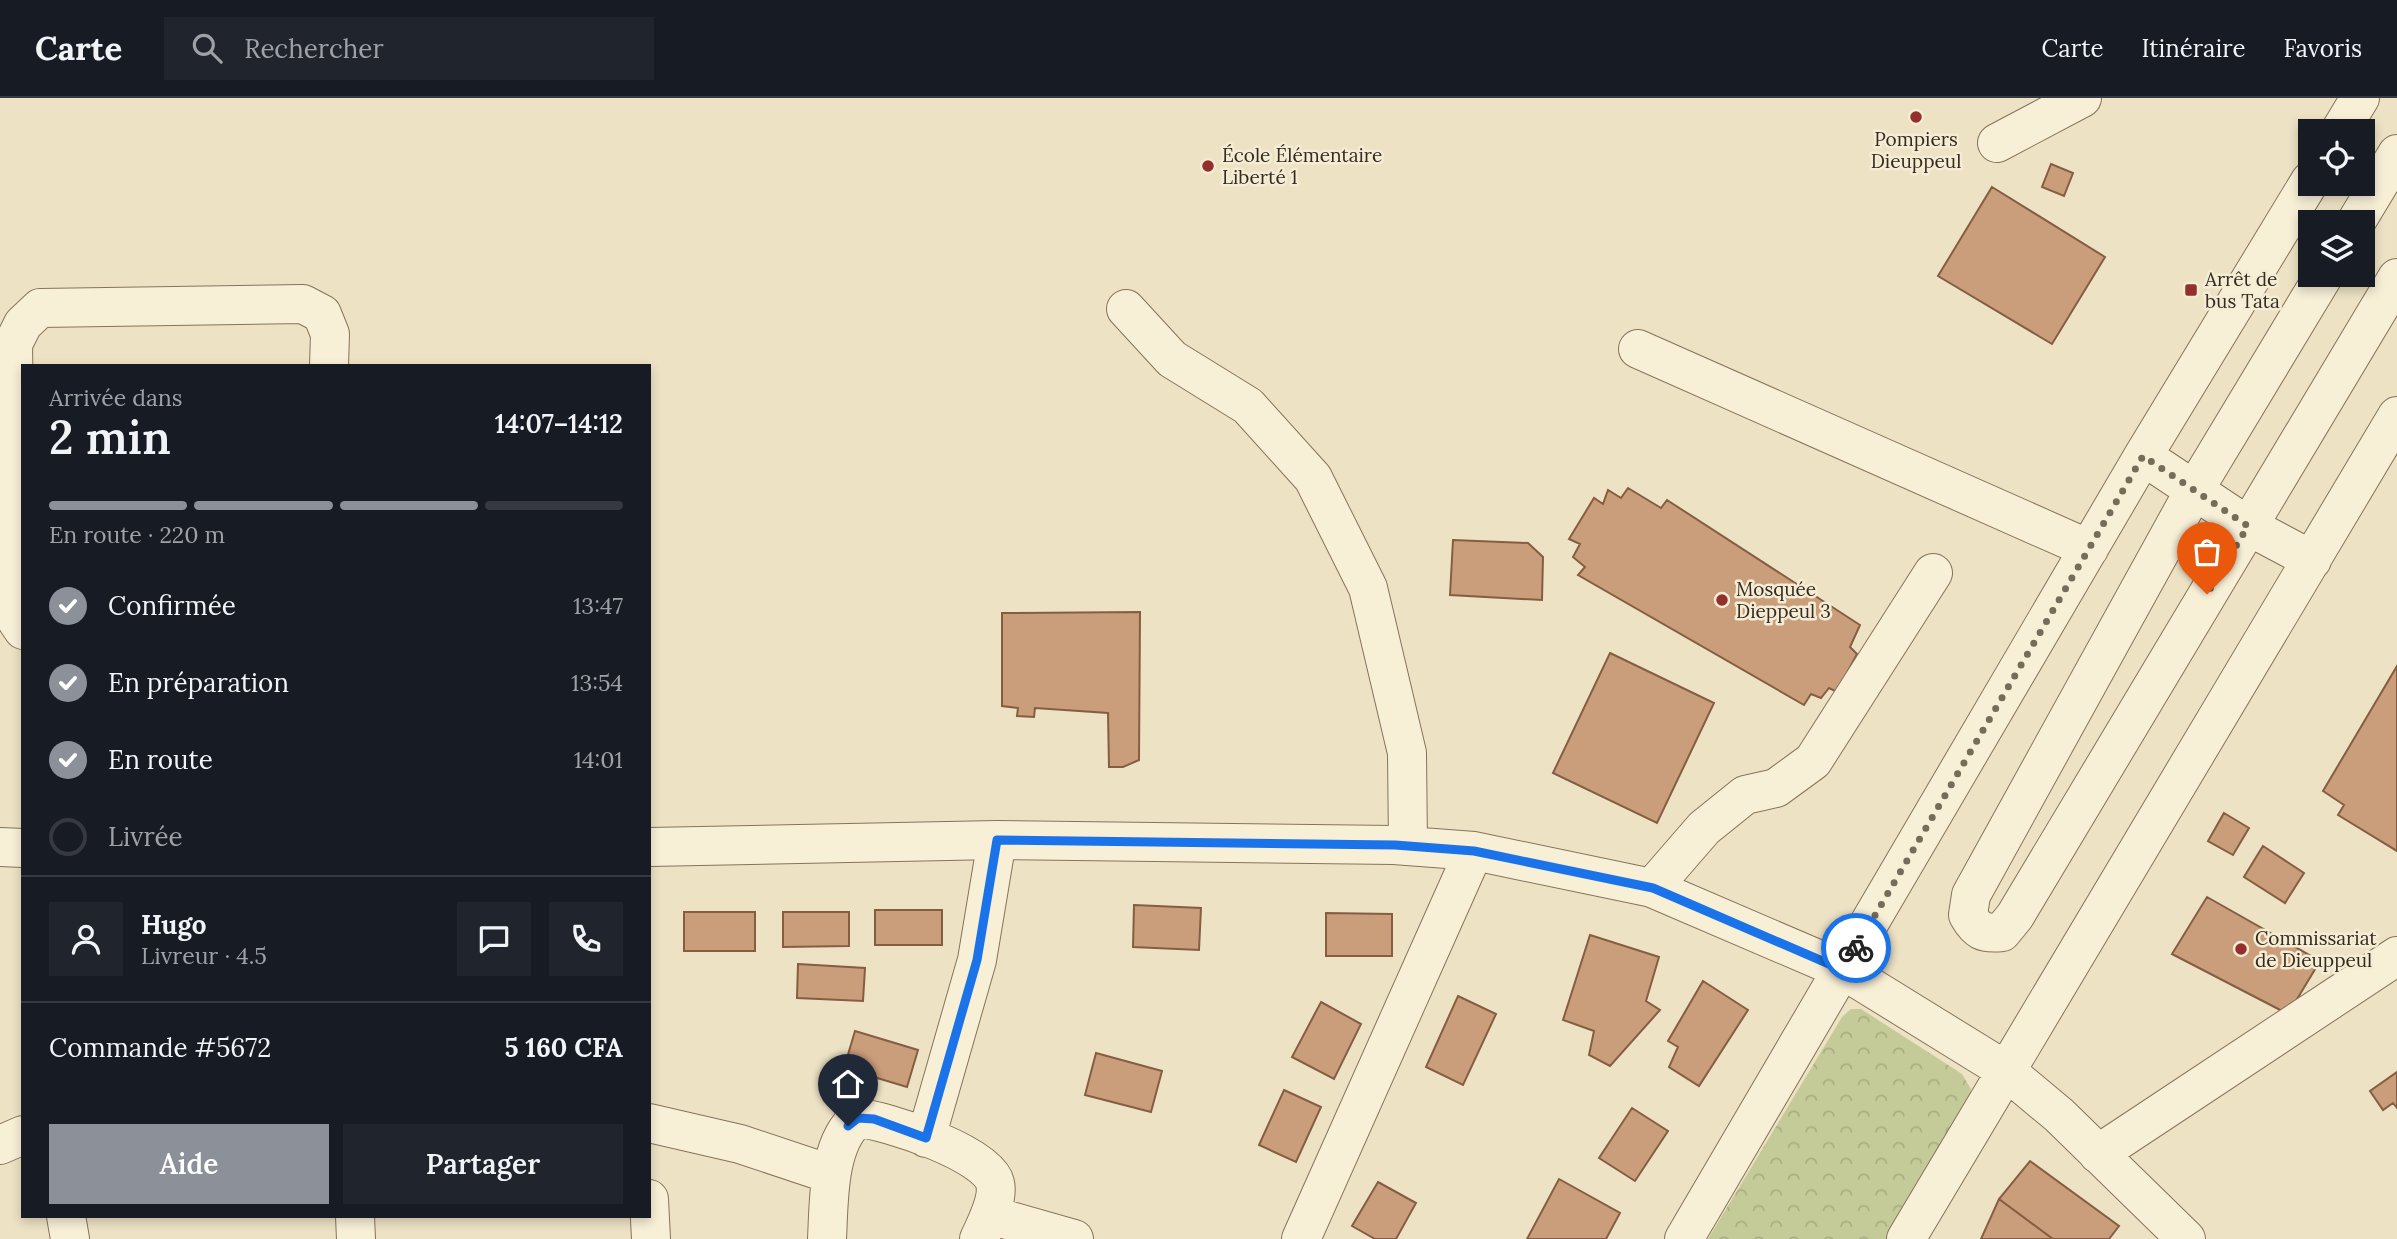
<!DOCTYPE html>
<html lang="fr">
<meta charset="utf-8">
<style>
body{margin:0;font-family:Lora,serif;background:#20242c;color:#f1f3f6;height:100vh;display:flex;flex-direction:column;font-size:26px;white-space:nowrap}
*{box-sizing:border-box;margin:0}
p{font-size:23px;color:#9ea1a6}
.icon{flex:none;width:38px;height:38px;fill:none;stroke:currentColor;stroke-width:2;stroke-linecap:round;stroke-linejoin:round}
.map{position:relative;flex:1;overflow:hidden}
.drawer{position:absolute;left:21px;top:266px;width:630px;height:854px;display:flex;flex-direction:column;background:#171b24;border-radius:0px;box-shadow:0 4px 10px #0003}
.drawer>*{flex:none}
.controls{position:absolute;left:2298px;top:21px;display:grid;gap:14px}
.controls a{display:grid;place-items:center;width:77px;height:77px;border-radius:0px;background:#171b24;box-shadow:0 4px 10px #0003;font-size:35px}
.pin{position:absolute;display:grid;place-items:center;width:60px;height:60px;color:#fff;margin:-72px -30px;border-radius:50% 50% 50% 0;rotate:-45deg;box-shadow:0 0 7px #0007}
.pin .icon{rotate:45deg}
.courier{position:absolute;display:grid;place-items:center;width:70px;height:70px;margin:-35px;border:5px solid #1a73e8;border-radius:50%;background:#fff;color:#222;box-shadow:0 2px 9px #0007}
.overview em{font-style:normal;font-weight:600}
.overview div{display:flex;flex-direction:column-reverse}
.overview{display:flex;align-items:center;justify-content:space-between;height:119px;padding:0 28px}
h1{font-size:46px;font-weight:600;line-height:52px}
.bar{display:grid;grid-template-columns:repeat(4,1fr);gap:10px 7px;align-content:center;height:84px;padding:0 28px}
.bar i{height:9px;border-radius:5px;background:#363941}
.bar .current{background:#8c9099}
.bar p{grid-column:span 4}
.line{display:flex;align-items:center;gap:18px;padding:0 28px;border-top:2px solid #363941}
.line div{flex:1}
.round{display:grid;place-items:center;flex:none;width:74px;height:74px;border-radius:0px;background:#20242c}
ol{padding:0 28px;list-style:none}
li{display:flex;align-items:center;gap:21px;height:77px}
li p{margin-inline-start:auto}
li .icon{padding:7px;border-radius:50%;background:#8c9099;color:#fff;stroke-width:4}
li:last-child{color:#9ea1a6}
li i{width:38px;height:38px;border:4px solid #363941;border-radius:50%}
.button{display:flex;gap:14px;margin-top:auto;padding:14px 28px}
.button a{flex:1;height:80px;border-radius:0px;background:#8c9099;color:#fff;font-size:28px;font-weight:600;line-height:80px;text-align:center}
.button a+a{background:#20242c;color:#f1f3f6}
header{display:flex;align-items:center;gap:42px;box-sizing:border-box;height:98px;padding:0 35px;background:#171b24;border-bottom:2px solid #363941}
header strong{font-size:33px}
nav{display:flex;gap:38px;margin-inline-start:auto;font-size:24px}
.search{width:490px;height:63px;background:#20242c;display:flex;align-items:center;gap:18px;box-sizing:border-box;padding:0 24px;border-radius:0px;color:#9ea1a6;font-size:26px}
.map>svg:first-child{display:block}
.park{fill:url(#park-crowns)}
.building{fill:#ca9e7b;stroke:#855e42;stroke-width:2}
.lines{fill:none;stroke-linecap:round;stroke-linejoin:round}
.minor-casing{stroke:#87735b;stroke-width:40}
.minor{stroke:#f8efd7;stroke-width:38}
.done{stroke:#776b59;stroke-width:7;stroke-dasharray:0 12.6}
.route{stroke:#1a73e8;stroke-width:9}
.poi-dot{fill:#942f2d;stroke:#f4ecd4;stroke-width:2.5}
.labels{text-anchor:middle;stroke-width:5;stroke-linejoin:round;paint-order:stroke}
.poi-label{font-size:19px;fill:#372b1f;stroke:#f4ecd4;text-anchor:start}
</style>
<header>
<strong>Carte</strong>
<div class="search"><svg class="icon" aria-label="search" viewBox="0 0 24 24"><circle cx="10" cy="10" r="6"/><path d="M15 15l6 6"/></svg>Rechercher</div>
<nav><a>Carte</a><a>Itinéraire</a><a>Favoris</a></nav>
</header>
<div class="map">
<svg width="2397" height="1141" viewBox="0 0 2397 1141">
<defs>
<pattern id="park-crowns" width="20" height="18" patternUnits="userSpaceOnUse" patternTransform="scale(1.75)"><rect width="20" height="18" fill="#c4cb98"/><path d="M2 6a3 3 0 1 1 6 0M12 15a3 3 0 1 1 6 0" fill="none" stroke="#a9ae83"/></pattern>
</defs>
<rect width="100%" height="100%" fill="#ede2c4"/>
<path class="park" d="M1851,911H1861L1962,976L1971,991L1969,1005L1888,1141H1708L1842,919Z"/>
<path class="building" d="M2051,66L2073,75L2064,98L2042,89Z
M1992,89L2105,159L2052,246L1938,178Z
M1628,390L1661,410L1667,402L1860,527L1850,549L1857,556L1837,594L1829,590L1821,600L1811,596L1804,607L1578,477L1585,469L1573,459L1580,446L1569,441L1594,400L1603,406L1608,392L1621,400Z
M1453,442L1528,445L1543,459L1542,502L1450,497Z
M1140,514L1139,662L1123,669H1109L1108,615L1035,610L1034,619L1017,618L1018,610L1002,608V515Z
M1610,555L1714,605L1657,725L1553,675Z
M2397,568V753L2338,717L2344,707L2323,693Z
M2224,715L2249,730L2233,757L2208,743Z
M2263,748L2304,775L2285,805L2244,779Z
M2207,799L2320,863L2288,916L2172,856Z
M1134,807L1201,810L1199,852L1133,849Z
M875,812H942V847H875Z
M684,814H755V853H684Z
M783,814H849V848L783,849Z
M1326,815L1392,816V858H1326Z
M1590,837L1659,859L1646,903L1660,912L1610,968L1589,957L1594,933L1563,922Z
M798,866L865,870L863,903L797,900Z
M1703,883L1748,912L1699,988L1669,969L1678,949L1668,943Z
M1458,898L1496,916L1463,987L1426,969Z
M1321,904L1361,926L1334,981L1292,959Z
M855,933L918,952L907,989L844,970Z
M1096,955L1162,973L1151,1014L1085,997Z
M2397,974V1010L2393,1005L2383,1012L2370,993Z
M1284,992L1321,1009L1296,1064L1259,1047Z
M1632,1010L1668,1033L1635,1083L1599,1060Z
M2030,1063L2119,1128L2109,1141H2053L1999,1101Z
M1559,1081L1620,1115L1606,1141H1527Z
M1378,1084L1416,1105L1396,1141H1375L1352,1128Z
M1999,1101L2053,1141H1981Z"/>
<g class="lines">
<g class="minor-casing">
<path id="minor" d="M2340,33L2360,0
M1997,45L2082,0
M2356,124L2397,56
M2324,177L2195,391L1971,797L1968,817C1977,833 1983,836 2002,834L2015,818L2397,180
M1126,211L1172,261L1248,308L1313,380L1368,490L1407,655L1408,748
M1638,251L2089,451
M2143,358L2248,428L2312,462
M23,532L17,523L13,246L23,226L40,210L303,206L322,216L330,236L329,268
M0,749L23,750
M649,749L997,742L1394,747L1474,753L1652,790L1843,872L2005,972L2059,1017L2186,1141
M1652,790L1704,730L1745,697L1776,690L1813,663L1933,475
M649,1025L740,1046L830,1076
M926,1040L977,862L997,742
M0,1047L23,1037
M2098,1056L2397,858
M649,1101L651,1141
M990,1117L1074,1141
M66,1118L70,1141
M355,1118L356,1141
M827,1141C829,1104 827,1045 858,1020C886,1022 989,1056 995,1085C999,1101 986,1126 979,1141
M1301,1141L1474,753
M1684,1141L2143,358L2310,83
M1906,1141L2397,318"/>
</g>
<use href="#minor" class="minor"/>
</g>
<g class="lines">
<path class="done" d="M1856,850L2143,358L2248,428L2207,496"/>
<path class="route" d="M848,1028L858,1020L874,1021L926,1040L977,862L997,742L1395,747L1474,753L1653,790L1843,872L1856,850"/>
</g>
<g class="poi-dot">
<circle cx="1916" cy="19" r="7"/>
<circle cx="1208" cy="68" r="7"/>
<rect x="2184" y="185" width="14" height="14" rx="3.5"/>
<circle cx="1722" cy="502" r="7"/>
<circle cx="2241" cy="851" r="7"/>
</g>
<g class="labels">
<g class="poi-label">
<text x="1916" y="48" text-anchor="middle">Pompiers<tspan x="1916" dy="22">Dieuppeul</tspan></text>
<text x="1222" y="64">École Élémentaire<tspan x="1222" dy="22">Liberté 1</tspan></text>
<text x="2205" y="188">Arrêt de<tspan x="2205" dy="22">bus Tata</tspan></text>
<text x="1736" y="498">Mosquée<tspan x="1736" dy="22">Dieppeul 3</tspan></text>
<text x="2255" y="847">Commissariat<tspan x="2255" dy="22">de Dieuppeul</tspan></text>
</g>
</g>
</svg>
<div class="controls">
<a><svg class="icon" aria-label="locate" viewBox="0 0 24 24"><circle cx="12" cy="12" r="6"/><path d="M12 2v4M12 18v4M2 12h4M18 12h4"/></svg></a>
<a><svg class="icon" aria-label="layers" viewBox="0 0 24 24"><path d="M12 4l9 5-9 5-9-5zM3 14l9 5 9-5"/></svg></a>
</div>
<div class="pin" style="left:2207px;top:496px;background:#ea580c"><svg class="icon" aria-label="bag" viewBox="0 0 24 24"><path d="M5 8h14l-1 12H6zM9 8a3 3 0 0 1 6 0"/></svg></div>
<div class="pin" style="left:848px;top:1028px;background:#1f2937"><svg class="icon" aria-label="home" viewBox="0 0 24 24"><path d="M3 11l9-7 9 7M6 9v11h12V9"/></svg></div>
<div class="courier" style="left:1856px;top:850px"><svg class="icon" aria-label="bike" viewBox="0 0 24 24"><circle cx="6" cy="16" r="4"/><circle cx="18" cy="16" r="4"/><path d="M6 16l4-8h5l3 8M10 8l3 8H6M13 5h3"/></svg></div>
<section class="drawer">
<div class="overview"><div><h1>2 min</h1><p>Arrivée dans</p></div><em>14:07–14:12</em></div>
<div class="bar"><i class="current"></i><i class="current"></i><i class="current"></i><i></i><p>En route · 220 m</p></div>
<ol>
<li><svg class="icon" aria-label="check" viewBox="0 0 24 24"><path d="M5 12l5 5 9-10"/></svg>Confirmée<p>13:47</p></li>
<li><svg class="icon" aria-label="check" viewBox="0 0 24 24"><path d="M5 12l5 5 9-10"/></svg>En préparation<p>13:54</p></li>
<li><svg class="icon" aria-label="check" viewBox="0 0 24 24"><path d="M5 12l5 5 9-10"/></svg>En route<p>14:01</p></li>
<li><i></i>Livrée</li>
</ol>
<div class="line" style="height:126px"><a class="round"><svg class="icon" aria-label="person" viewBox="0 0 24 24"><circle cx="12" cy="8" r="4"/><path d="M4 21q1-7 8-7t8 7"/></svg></a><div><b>Hugo</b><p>Livreur · 4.5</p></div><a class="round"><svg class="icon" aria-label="chat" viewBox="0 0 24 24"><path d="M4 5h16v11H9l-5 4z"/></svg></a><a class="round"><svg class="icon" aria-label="phone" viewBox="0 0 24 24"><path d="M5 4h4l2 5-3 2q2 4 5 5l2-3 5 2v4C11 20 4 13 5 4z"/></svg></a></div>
<div class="line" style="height:91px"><div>Commande #5672</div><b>5 160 CFA</b></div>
<div class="button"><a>Aide</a><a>Partager</a></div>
</section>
</div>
